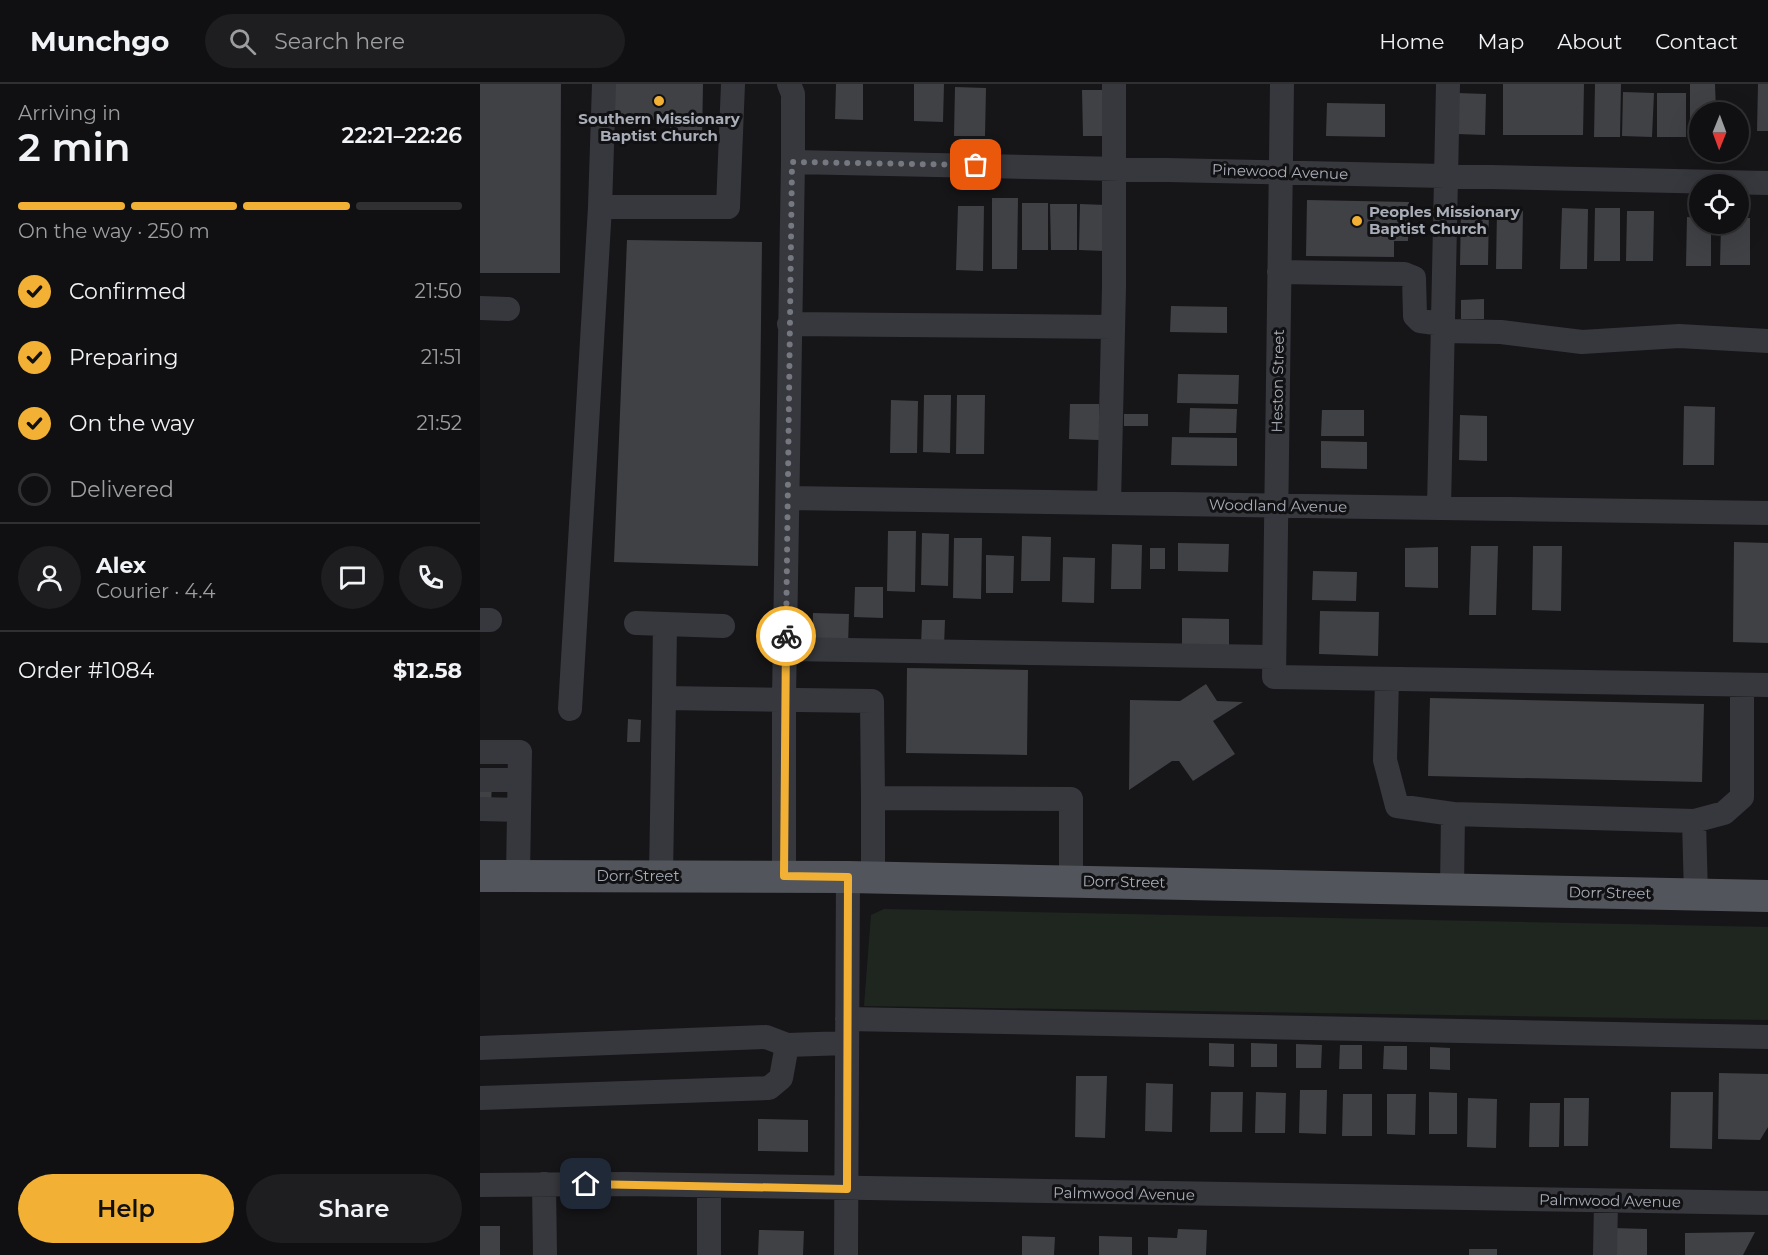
<!DOCTYPE html>
<meta charset="utf-8">
<style>
body{margin:0;font-family:Montserrat,sans-serif;background:#1e1e20;color:#f1f3f6;height:100vh;display:flex;flex-direction:column;font-size:22px;white-space:nowrap}
*{box-sizing:border-box;margin:0}
p{font-size:20px;color:#9c9d9f}
.icon{flex:none;width:33px;height:33px;fill:none;stroke:currentColor;stroke-width:2;stroke-linecap:round;stroke-linejoin:round}
.map{position:relative;flex:1;overflow:hidden}
.drawer{display:flex;flex-direction:column;background:#101012;width:480px}
.drawer>*{flex:none}
.needle{width:39px;rotate:181deg}
.fabs{position:absolute;left:1209px;top:18px;display:grid;gap:12px}
.fabs a{display:grid;place-items:center;width:60px;height:60px;border-radius:50%;background:#101012;box-shadow:0 6px 24px #0002,0 0 0 2px #303032;font-size:30px}
.pin{position:absolute;display:grid;place-items:center;width:51px;height:51px;color:#fff;margin:-26px;border-radius:12px;box-shadow:0 3px 9px #0006}
.courier{position:absolute;display:grid;place-items:center;width:60px;height:60px;margin:-30px;border:4px solid #f2b134;border-radius:50%;background:#fff;color:#222;box-shadow:0 2px 8px #0007}
.overview em{font-style:normal;font-weight:600}
.overview div{display:flex;flex-direction:column-reverse}
.overview{display:flex;align-items:center;justify-content:space-between;height:102px;padding:0 18px}
h1{font-size:39px;font-weight:600;line-height:45px}
.bar{display:grid;grid-template-columns:repeat(4,1fr);gap:9px 6px;align-content:center;height:72px;padding:0 18px}
.bar i{height:8px;border-radius:4px;background:#303032}
.bar .active{background:#f2b134}
.bar p{grid-column:span 4}
.line{display:flex;align-items:center;gap:15px;padding:0 18px;border-top:2px solid #303032}
.line div{flex:1}
.round{display:grid;place-items:center;flex:none;width:63px;height:63px;border-radius:32px;background:#1e1e20}
ol{padding:0 18px;list-style:none}
li{display:flex;align-items:center;gap:18px;height:66px}
li p{margin-inline-start:auto}
li .icon{padding:6px;border-radius:50%;background:#f2b134;color:#111;stroke-width:4}
li:last-child{color:#9c9d9f}
li i{width:33px;height:33px;border:3px solid #303032;border-radius:50%}
.primary-button{display:flex;gap:12px;margin-top:auto;padding:12px 18px}
.primary-button a{flex:1;height:69px;border-radius:36px;background:#f2b134;color:#111;font-size:24px;font-weight:600;line-height:69px;text-align:center}
.primary-button a+a{background:#1e1e20;color:#f1f3f6}
header{display:flex;align-items:center;gap:36px;box-sizing:border-box;height:84px;padding:0 30px;background:#101012;border-bottom:2px solid #303032}
header strong{font-size:28px}
nav{display:flex;gap:33px;margin-inline-start:auto;font-size:21px}
.search{width:420px;height:54px;background:#1e1e20;display:flex;align-items:center;gap:15px;box-sizing:border-box;padding:0 21px;border-radius:33px;color:#9c9d9f;font-size:22px}
main{display:flex;flex:1;min-height:0}
.map>svg:first-child{display:block}
.green{fill:#1e261f}
.building{fill:#404145}
.lines{fill:none;stroke-linecap:round;stroke-linejoin:round}
.minor{stroke:#37383d;stroke-width:24}
.major{stroke:#53555c;stroke-width:32}
.done{stroke:#757880;stroke-width:6;stroke-dasharray:0 10.8}
.route{stroke:#f2b134;stroke-width:8}
.poi-dot{fill:#f2b134;stroke:#111113;stroke-width:2}
.labels{text-anchor:middle;stroke-width:6;stroke-linejoin:round;paint-order:stroke}
.poi-label{font-size:15px;font-weight:bold;fill:#a8adb8;stroke:#111113}
.street-label{font-size:15px;fill:#a8adb8;stroke:#111113}
</style>
<header>
<strong>Munchgo</strong>
<div class="search"><svg class="icon" aria-label="search" viewBox="0 0 24 24"><circle cx="10" cy="10" r="6"/><path d="M15 15l6 6"/></svg>Search here</div>
<nav><a>Home</a><a>Map</a><a>About</a><a>Contact</a></nav>
</header>
<main>
<section class="drawer">
<div class="overview"><div><h1>2 min</h1><p>Arriving in</p></div><em>22:21–22:26</em></div>
<div class="bar"><i class="active"></i><i class="active"></i><i class="active"></i><i></i><p>On the way · 250 m</p></div>
<ol>
<li><svg class="icon" aria-label="check" viewBox="0 0 24 24"><path d="M5 12l5 5 9-10"/></svg>Confirmed<p>21:50</p></li>
<li><svg class="icon" aria-label="check" viewBox="0 0 24 24"><path d="M5 12l5 5 9-10"/></svg>Preparing<p>21:51</p></li>
<li><svg class="icon" aria-label="check" viewBox="0 0 24 24"><path d="M5 12l5 5 9-10"/></svg>On the way<p>21:52</p></li>
<li><i></i>Delivered</li>
</ol>
<div class="line" style="height:108px"><a class="round"><svg class="icon" aria-label="person" viewBox="0 0 24 24"><circle cx="12" cy="8" r="4"/><path d="M4 21q1-7 8-7t8 7"/></svg></a><div><b>Alex</b><p>Courier · 4.4</p></div><a class="round"><svg class="icon" aria-label="chat" viewBox="0 0 24 24"><path d="M4 5h16v11H9l-5 4z"/></svg></a><a class="round"><svg class="icon" aria-label="phone" viewBox="0 0 24 24"><path d="M5 4h4l2 5-3 2q2 4 5 5l2-3 5 2v4C11 20 4 13 5 4z"/></svg></a></div>
<div class="line" style="height:78px"><div>Order #1084</div><b>$12.58</b></div>
<div class="primary-button"><a>Help</a><a>Share</a></div>
</section>
<div class="map">
<svg width="1288" height="1171" viewBox="0 0 1288 1171">
<rect width="100%" height="100%" fill="#161618"/>
<path class="green" d="M404,825L1288,843V936L384,922L391,831Z"/>
<path class="building" d="M0,0H81L80,189H0Z
M135,0H223L222,54L190,53V36L135,35Z
M356,0H383V36L355,35Z
M434,0H464L463,38L434,37Z
M1023,0H1104L1103,51H1023Z
M1115,0H1141L1140,53H1114Z
M1210,0H1235L1236,28H1220V47H1210Z
M1278,0H1288V47H1277Z
M475,3L506,4L505,52H474Z
M602,6H625L626,52H603Z
M1143,8L1174,9L1172,53L1142,52Z
M977,9L1006,10L1005,51L977,50Z
M1177,9H1206V53H1177Z
M847,19L905,20V53L846,52Z
M512,114H538L537,185H512Z
M827,116L929,118L928,157H914V173L826,172Z
M542,119H568V166H542Z
M570,120H597V166H571Z
M600,120L626,121L625,167L599,166Z
M478,122H504L503,187L476,186Z
M981,124H1009L1008,181H980Z
M1082,124L1108,125L1107,185H1080Z
M1115,124H1140V177H1114Z
M1017,126L1043,127L1042,185H1016Z
M1147,127H1174L1173,177H1146Z
M1207,133L1220,134V140H1231V182H1206Z
M1258,134H1270V181H1240L1241,140H1258Z
M147,156L282,158L278,482L134,478Z
M1004,215V235H981V216Z
M691,222L747,223V249L690,248Z
M698,290L759,291L758,320L697,319Z
M444,311H471L470,369L443,368Z
M477,311H505L504,370H476Z
M411,316L438,317L437,369H410Z
M590,320H619V356L589,355Z
M1204,322L1235,323L1234,381H1203Z
M710,324L757,325L756,349H709Z
M842,326H884V352H841Z
M644,330H668V342H644Z
M980,331L1007,332V377L979,376Z
M692,353L757,354V382L691,381Z
M841,357L887,358V385L841,384Z
M408,447H436L435,508L407,507Z
M442,449L469,450L468,502L441,501Z
M542,452L571,453L570,497H541Z
M474,454H502L501,515L473,514Z
M1254,458L1288,459V559L1253,558Z
M698,459L749,460L748,488L698,487Z
M632,460L662,461L661,505H631Z
M991,462H1018L1016,531H989Z
M1053,462H1082L1081,527L1052,526Z
M958,463V504L925,503V464Z
M670,464H685V485H670Z
M506,471L534,472L533,509H506Z
M583,473L615,474L614,519L582,518Z
M833,487L877,488L876,517L832,516Z
M375,503H403V534L374,533Z
M840,527L899,528L898,572L839,570Z
M333,529L369,530L368,562H332Z
M702,534L749,535V563L702,562Z
M442,536H465L464,562L441,561Z
M427,584L548,586L547,671L426,669Z
M726,600L737,617L763,618L733,637L755,670L713,697L699,677H692L649,706L650,616L700,617Z
M950,614L1224,620L1222,698L948,692Z
M148,635L161,636L160,658H147Z
M0,699H12L11,720H0Z
M729,959L754,960V983L729,982Z
M771,959L797,960V983H771Z
M816,960L842,961L841,984H816Z
M860,961H882V985H859Z
M904,962H927V986L903,985Z
M950,963L970,964V986L950,985Z
M1239,989L1288,990V1043L1280,1056L1238,1055Z
M596,992H627L625,1054L595,1053Z
M666,999L693,1000L692,1048L665,1047Z
M820,1006H847L846,1050L819,1049Z
M731,1008H763L762,1048H730Z
M776,1008L806,1009L805,1049H775Z
M949,1008L977,1009V1050H949Z
M1191,1008H1233L1232,1065L1190,1064Z
M863,1010H892V1052H862Z
M907,1010H936L935,1051L907,1050Z
M988,1014L1017,1015L1016,1064L987,1063Z
M1084,1014H1109L1108,1062H1084Z
M1050,1019H1080L1079,1063H1049Z
M278,1035L328,1036V1068L278,1067Z
M0,1142H20V1171H0Z
M1133,1144L1167,1145V1171H1133Z
M698,1145L727,1146L726,1171H668V1153L697,1154Z
M279,1146L324,1147L323,1171H278Z
M1275,1148L1263,1171H1205V1149Z
M542,1152L575,1153L574,1171H542Z
M619,1152L652,1153V1171H619Z
M989,1165H1017V1171H989Z"/>
<g class="lines">
<path class="minor" d="M124,0L120,123H248L253,0
M802,0L794,593L1288,601
M313,78L1288,99
M799,188L924,190L934,194L935,232L940,237L963,240
M0,224L28,225
M309,240L633,243
M963,247L1021,248L1102,258L1199,252L1288,257
M308,414L1288,429
M629,419L634,203V0
M959,424L968,0
M0,536H10
M156,539L185,540
M306,565L794,573
M907,595L905,676L917,722L973,730
M184,614L185,540L243,542
M90,625L120,123
M0,668H40L38,792
M0,696H39
M0,725L39,726
M1214,737L1216,811
M181,792L184,614L392,617L393,714L591,715V797
M304,793V614L313,78V10L309,0
M393,794V714
M972,805L973,730L1214,737L1244,729L1262,713V601
M367,935L1288,953
M0,964L286,953L307,961L367,959
M0,1014L289,1004L301,994L307,961
M64,1100L65,1171
M0,1101L147,1100L1288,1119
M229,1103V1171
M366,1171L368,793
M1125,1171L1126,1118"/>
<path class="major" d="M0,792L368,793L1288,812"/>
</g>
<g class="lines">
<path class="done" d="M306,552L312,78L496,81"/>
<path class="route" d="M106,1100L367,1105L368,793L304,792L306,552"/>
</g>
<g class="poi-dot">
<circle cx="179" cy="17" r="6"/>
<circle cx="877" cy="137" r="6"/>
</g>
<g class="labels">
<g class="poi-label">
<text x="179" y="40">Southern Missionary<tspan x="179" dy="17">Baptist Church</tspan></text>
<text x="889" y="133" text-anchor="start">Peoples Missionary<tspan x="889" dy="17">Baptist Church</tspan></text>
</g>
<g class="street-label">
<text transform="translate(800 88) rotate(2)" y="5">Pinewood Avenue</text>
<text transform="translate(798 297) rotate(-89)" y="5">Heston Street</text>
<text transform="translate(798 422) rotate(1)" y="5">Woodland Avenue</text>
<text x="158" y="797">Dorr Street</text>
<text transform="translate(644 798) rotate(1)" y="5">Dorr Street</text>
<text transform="translate(1130 809) rotate(1)" y="5">Dorr Street</text>
<text transform="translate(644 1110) rotate(1)" y="5">Palmwood Avenue</text>
<text transform="translate(1130 1117) rotate(1)" y="5">Palmwood Avenue</text>
</g>
</g>
</svg>
<div class="fabs">
<a><svg class="needle" viewBox="-14 -14 28 28"><path d="M0-13l5 13h-10z" fill="#e53935"/><path d="M0 13l5-13h-10z" fill="#9c9d9f"/></svg></a>
<a><svg class="icon" aria-label="locate" viewBox="0 0 24 24"><circle cx="12" cy="12" r="6"/><path d="M12 2v4M12 18v4M2 12h4M18 12h4"/></svg></a>
</div>
<div class="pin" style="left:496px;top:81px;background:#ea580c"><svg class="icon" aria-label="bag" viewBox="0 0 24 24"><path d="M5 8h14l-1 12H6zM9 8a3 3 0 0 1 6 0"/></svg></div>
<div class="pin" style="left:106px;top:1100px;background:#1f2937"><svg class="icon" aria-label="home" viewBox="0 0 24 24"><path d="M3 11l9-7 9 7M6 9v11h12V9"/></svg></div>
<div class="courier" style="left:306px;top:552px"><svg class="icon" aria-label="bike" viewBox="0 0 24 24"><circle cx="6" cy="16" r="4"/><circle cx="18" cy="16" r="4"/><path d="M6 16l4-8h5l3 8M10 8l3 8H6M13 5h3"/></svg></div>
</div>
</main>
